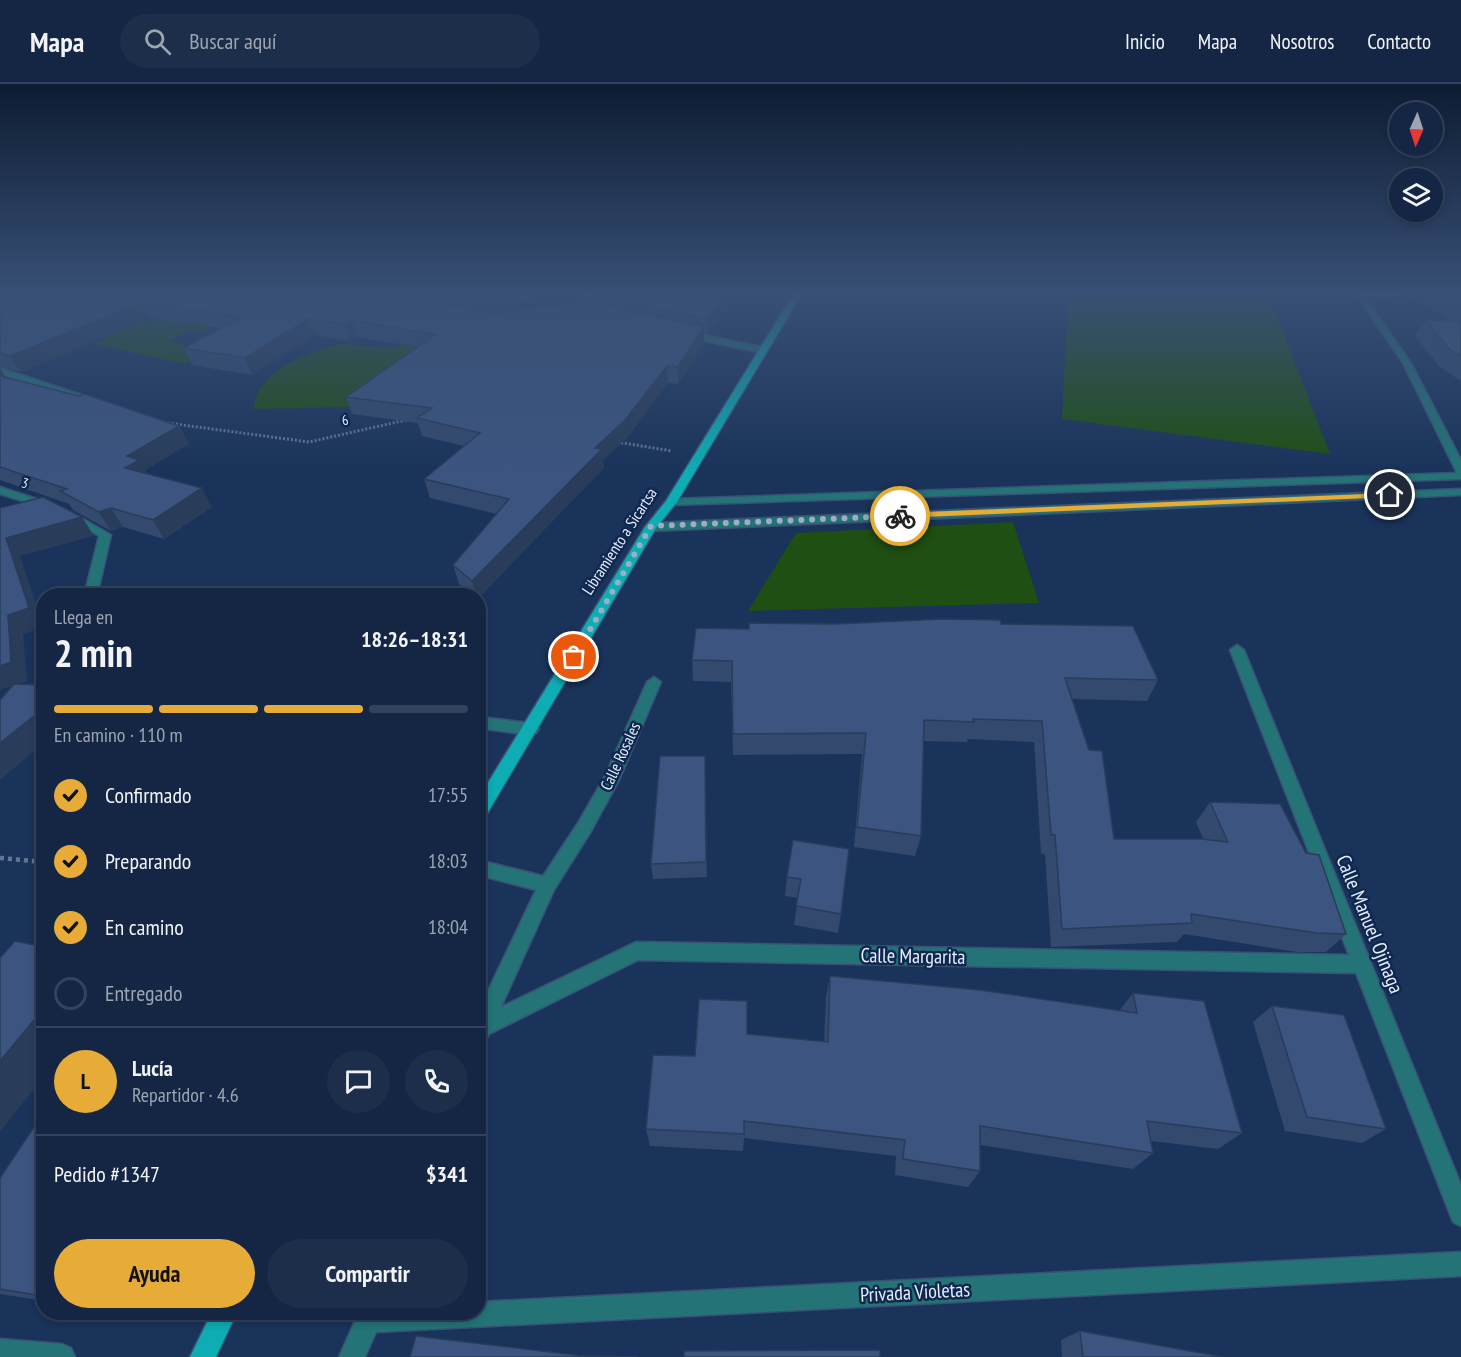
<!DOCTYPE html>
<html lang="es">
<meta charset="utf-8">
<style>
body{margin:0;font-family:"PT Sans Narrow",sans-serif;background:#1d2e4b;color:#f1f3f6;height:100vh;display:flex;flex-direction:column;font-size:22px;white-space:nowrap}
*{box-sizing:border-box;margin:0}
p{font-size:20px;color:#9da5b2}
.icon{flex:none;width:33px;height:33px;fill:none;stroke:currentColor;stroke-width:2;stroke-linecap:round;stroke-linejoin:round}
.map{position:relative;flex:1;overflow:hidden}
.panel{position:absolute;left:36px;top:504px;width:450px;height:732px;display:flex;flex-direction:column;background:#142644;border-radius:24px;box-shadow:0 3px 9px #0003,0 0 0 2px #33435d}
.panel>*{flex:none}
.needle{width:39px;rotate:183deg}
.controls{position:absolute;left:1389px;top:18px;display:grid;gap:12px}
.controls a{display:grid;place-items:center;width:54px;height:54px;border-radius:50%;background:#142644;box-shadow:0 3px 9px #0003,0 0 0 2px #33435d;font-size:30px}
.pin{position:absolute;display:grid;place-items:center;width:51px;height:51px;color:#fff;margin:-26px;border:3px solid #fff;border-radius:50%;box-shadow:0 2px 6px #0007}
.courier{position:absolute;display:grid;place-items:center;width:60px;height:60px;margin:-30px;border:4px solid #e7ac37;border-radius:50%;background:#fff;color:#222;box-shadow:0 2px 8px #0007}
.headline em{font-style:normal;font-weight:700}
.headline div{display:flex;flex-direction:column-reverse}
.headline{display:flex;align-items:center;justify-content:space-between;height:102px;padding:0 18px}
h1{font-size:39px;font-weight:700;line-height:45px}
.bar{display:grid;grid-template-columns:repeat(4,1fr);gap:9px 6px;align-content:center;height:72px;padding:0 18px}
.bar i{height:8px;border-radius:4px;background:#33435d}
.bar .selected{background:#e7ac37}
.bar p{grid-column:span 4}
.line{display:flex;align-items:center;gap:15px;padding:0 18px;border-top:2px solid #33435d}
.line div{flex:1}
.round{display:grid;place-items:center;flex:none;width:63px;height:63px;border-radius:32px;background:#1d2e4b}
ol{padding:0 18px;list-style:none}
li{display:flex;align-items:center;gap:18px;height:66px}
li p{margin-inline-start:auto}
li .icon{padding:6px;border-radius:50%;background:#e7ac37;color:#111;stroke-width:4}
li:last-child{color:#9da5b2}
li i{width:33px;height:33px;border:3px solid #33435d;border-radius:50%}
.primary-button{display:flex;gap:12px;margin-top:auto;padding:12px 18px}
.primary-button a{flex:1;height:69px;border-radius:36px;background:#e7ac37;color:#111;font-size:24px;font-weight:700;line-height:69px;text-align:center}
.primary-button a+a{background:#1d2e4b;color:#f1f3f6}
header{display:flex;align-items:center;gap:36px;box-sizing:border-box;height:84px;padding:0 30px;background:#142644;border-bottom:2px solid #33435d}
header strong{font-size:28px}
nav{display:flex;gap:33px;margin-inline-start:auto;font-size:21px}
.search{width:420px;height:54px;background:#1d2e4b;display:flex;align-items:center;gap:15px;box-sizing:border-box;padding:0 21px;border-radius:33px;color:#9da5b2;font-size:22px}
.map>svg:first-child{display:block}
.green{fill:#1f4f12}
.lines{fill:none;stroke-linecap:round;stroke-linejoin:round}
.minor-casing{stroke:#3a5174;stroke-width:3}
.primary-casing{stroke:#3a5174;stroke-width:3}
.path-far1{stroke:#627694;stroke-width:3;stroke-dasharray:2 2;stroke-linecap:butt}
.path{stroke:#627694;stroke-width:4.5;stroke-dasharray:4 4;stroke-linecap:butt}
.minor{fill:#237377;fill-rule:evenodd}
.primary{fill:#0eacb3;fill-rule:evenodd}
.wall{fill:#33496e}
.shaded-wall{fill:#293c5a}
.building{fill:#3b5580;stroke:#293c5a;stroke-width:1.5}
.route{fill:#e7ac37}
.done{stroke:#9eadc5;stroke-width:6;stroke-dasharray:0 10.8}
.labels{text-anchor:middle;stroke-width:5;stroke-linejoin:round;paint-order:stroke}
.far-street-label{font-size:14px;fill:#e5eefe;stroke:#10284f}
.street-label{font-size:16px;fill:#e5eefe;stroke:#10284f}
.near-street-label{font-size:20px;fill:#e5eefe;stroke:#10284f}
</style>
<header>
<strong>Mapa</strong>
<div class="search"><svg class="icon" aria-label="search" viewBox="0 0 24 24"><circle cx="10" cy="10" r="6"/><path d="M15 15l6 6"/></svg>Buscar aquí</div>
<nav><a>Inicio</a><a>Mapa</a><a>Nosotros</a><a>Contacto</a></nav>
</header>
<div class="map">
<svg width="1461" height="1273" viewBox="0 0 1461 1273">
<rect width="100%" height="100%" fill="#1a335a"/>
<path class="green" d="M1068,209H1239L1269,212L1330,370L1062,335Z
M210,234L206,247L185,248L168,257L193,264L200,272L185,280L95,260L138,237Z
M339,260L392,264L405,261L435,264L353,323L254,325C256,287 308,268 339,260Z
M1013,438L1039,519L748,527L796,449Z"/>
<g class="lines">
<g class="minor-casing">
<path id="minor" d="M585,209H594L588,214L591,221L605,226V230L585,224L580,213Z
M1355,209H1461V211L1364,212L1411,279L1461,376V395L671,421L665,418L671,415L1457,389L1403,279Z
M685,247L762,263L766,266L762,269L682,252L681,250Z
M0,284L94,315L96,317L88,319L0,290Z
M0,403L52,420L54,422L48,425L0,410Z
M1461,405V411L651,447L645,443L651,439Z
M71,428L111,451L97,512H84L99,452L67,433V429Z
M1237,561L1244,566L1461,1101V1142L1453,1138L1356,889L638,876L489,950L487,954L478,956V928L536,806L478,791V776L543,792L578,739L604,694L647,598L654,593L661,598L619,696L590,749L554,806L501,923L636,858L1349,871L1230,566Z
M478,633L531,639L536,641L539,645L536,649L531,651L478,644Z
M1461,1168V1192L376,1248L365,1273H339L359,1228H478V1218Z
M0,1255L62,1260L71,1264L75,1273H0Z"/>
</g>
<g class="primary-casing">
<path id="primary" d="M794,209H802L677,418L656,444L484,735L478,737V715L645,443L666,417Z
M212,1228H237L216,1273H190Z"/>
</g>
<path class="path-far1" d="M168,339L309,358L406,336
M617,358L672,367"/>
<path class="path" d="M0,774L44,778"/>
<use href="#minor" class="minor"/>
<use href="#primary" class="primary"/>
</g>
<path class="wall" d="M0,209H582L581,210L582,218L592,217L590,209H735L709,251L704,250V259L678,300L668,299L627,354L603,376L604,384L478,512H472L459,500L453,481L497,430L430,414L424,395L464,362L422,352L418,339L352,330L346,313L417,263L357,253L350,257L314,251L252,291L192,281L184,264L220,244L150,234L21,288L0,283Z
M1416,209H1461V297L1439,282L1415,252L1425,236L1453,237L1414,214Z
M0,284L6,294L179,342L189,360L145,386L147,390L212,423L164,455L123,443L111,447L73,426L69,420L0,396Z
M1001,540L1158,596L1147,617L1072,615L1114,755H1203L1196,738L1210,718L1346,850L1326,868H1297L1184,850L1177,858L1051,863L1045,770H1041L1034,658L968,655L967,658L924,657L921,752L915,772L854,763L862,670L733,671L731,598L693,597L692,576L749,545Z
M705,672L707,793L653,795L651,780Z
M793,756L841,830L838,849L794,841L798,814L785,812L787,793Z
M830,892L1119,927L1133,909L1242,1049L1218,1065L1151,1057L1153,1069L1133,1085L980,1061V1087L968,1103L895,1091L896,1072L744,1054L743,1067L650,1062L646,1045L695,972L747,950L824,958L826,913Z
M1272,922L1386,1045L1362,1059L1285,1047L1253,938Z
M44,1028V1217L0,1210V1094Z
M1080,1247L1223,1273H1062L1061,1256Z"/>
<path class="shaded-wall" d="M577,209H582L581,210L583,225L497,237L494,221Z
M725,209H735L709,251L708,235Z
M142,218L150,234L21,288L10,272Z
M308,235L314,251L252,291L245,274Z
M352,236L357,253L350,257L345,240Z
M704,242V259L678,300V283Z
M667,282L668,299L627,354L603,376L604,384L478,515V512H476L472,497Z
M0,284L7,295L0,298Z
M179,342L189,360L145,386L150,395L125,384L127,372Z
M202,404L212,423L164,455L153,436Z
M111,424L123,443L111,447L99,428Z
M82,433L94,452L20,472L44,543L23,550L27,597L0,606V582L8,531L6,454Z
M44,624V659L0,696V659Z
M44,924V992L0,1048V977Z"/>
<path class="building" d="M0,209H382L493,229L596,216L616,224L704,242L678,283L667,282L625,336L595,364L602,365L472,497L453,481L509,415L424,395L480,349L417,334L432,324L346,313L435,251L352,236L345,240L308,235L245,274L184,264L241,233L142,218L10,272L0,269Z
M426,209H581L494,221Z
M603,209H725L708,235L619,216Z
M1441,209H1461V220Z
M1425,236L1461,237V272L1449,265Z
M0,292L79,312L85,310L179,342L127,372L139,376L125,384L202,404L153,436L111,424L99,428L60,407L67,405L0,383Z
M43,413L82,433L6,454L29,524L8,531L11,578L0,582V424Z
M943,535L1000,536L1001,540L1133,542L1158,596L1065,594L1089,666L1102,667L1114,755H1202L1228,758L1210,718L1280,720L1306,769L1319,771L1346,850L1317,849L1191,830L1192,839L1062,845L1055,751H1051L1042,637L973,635L974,638L924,636L921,752L857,743L866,649L733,650L732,577L692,576L696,544L749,545V539L835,540Z
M14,600L44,601V624L0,659V616Z
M660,672H705L706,778L651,780Z
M793,756L849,765L841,830L796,822L801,795L787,793Z
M15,857L44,863V924L0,977V874Z
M830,892L980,906L1137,929L1133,909L1204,917L1242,1049L1147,1037L1153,1069L980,1042V1087L903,1075L905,1056L744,1037V1050L646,1045L653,971L695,972L699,915L747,917V950L828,958Z
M1272,922L1344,931L1386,1045L1307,1033Z
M44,1028V1211L43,1212L0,1205V1094Z
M1080,1247L1223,1273H1083Z
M416,1252L584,1272L639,1273H410Z
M880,1266V1273H684V1267Z"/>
<linearGradient id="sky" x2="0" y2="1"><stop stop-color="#0e1c32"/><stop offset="0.54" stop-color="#385076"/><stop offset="1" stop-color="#385076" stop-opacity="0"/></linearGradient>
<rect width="1461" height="387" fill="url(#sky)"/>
<path class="route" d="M1390,409L1392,413L900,434L897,432L900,429Z"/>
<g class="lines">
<path class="done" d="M574,573L651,442L900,432"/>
</g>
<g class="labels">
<g class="far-street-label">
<text transform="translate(345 336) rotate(-13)" y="5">6</text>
<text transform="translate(25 399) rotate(18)" y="5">3</text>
</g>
<g class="street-label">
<text transform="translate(619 457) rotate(-57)" y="6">Libramiento a Sicartsa</text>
<text transform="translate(620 672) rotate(-65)" y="6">Calle Rosales</text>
</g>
<g class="near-street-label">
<text transform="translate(1370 840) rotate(68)" y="7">Calle Manuel Ojinaga</text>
<text transform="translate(913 872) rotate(1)" y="7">Calle Margarita</text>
<text transform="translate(915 1208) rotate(-3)" y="7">Privada Violetas</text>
</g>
</g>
</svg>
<div class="controls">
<a><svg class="needle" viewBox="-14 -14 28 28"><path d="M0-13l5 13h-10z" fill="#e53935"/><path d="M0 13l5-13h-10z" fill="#9da5b2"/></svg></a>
<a><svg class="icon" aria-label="layers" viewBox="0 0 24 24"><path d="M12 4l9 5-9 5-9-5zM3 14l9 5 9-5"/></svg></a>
</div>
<div class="pin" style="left:574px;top:573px;background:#ea580c"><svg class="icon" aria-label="bag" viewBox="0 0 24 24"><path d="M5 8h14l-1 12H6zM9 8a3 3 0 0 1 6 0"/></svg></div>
<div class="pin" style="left:1390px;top:411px;background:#1f2937"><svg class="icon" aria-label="home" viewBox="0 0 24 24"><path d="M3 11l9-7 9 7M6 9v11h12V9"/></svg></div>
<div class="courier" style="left:900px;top:432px"><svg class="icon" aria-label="bike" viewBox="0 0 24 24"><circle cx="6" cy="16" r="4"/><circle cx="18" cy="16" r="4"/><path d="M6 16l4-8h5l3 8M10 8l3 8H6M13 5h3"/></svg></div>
<section class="panel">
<div class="headline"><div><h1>2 min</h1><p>Llega en</p></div><em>18:26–18:31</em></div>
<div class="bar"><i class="selected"></i><i class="selected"></i><i class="selected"></i><i></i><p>En camino · 110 m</p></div>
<ol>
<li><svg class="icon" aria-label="check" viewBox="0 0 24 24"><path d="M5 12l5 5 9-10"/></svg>Confirmado<p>17:55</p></li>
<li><svg class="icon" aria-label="check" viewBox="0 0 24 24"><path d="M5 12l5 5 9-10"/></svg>Preparando<p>18:03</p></li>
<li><svg class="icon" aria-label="check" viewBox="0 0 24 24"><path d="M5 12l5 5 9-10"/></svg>En camino<p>18:04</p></li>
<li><i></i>Entregado</li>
</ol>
<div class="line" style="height:108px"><b class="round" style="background:#e7ac37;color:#111">L</b><div><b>Lucía</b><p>Repartidor · 4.6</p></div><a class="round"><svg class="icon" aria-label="chat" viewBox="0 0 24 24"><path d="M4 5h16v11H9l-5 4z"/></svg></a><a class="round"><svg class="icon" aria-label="phone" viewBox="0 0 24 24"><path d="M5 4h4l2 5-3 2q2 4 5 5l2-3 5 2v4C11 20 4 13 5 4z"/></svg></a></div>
<div class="line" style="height:78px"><div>Pedido #1347</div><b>$341</b></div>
<div class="primary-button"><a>Ayuda</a><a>Compartir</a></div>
</section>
</div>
